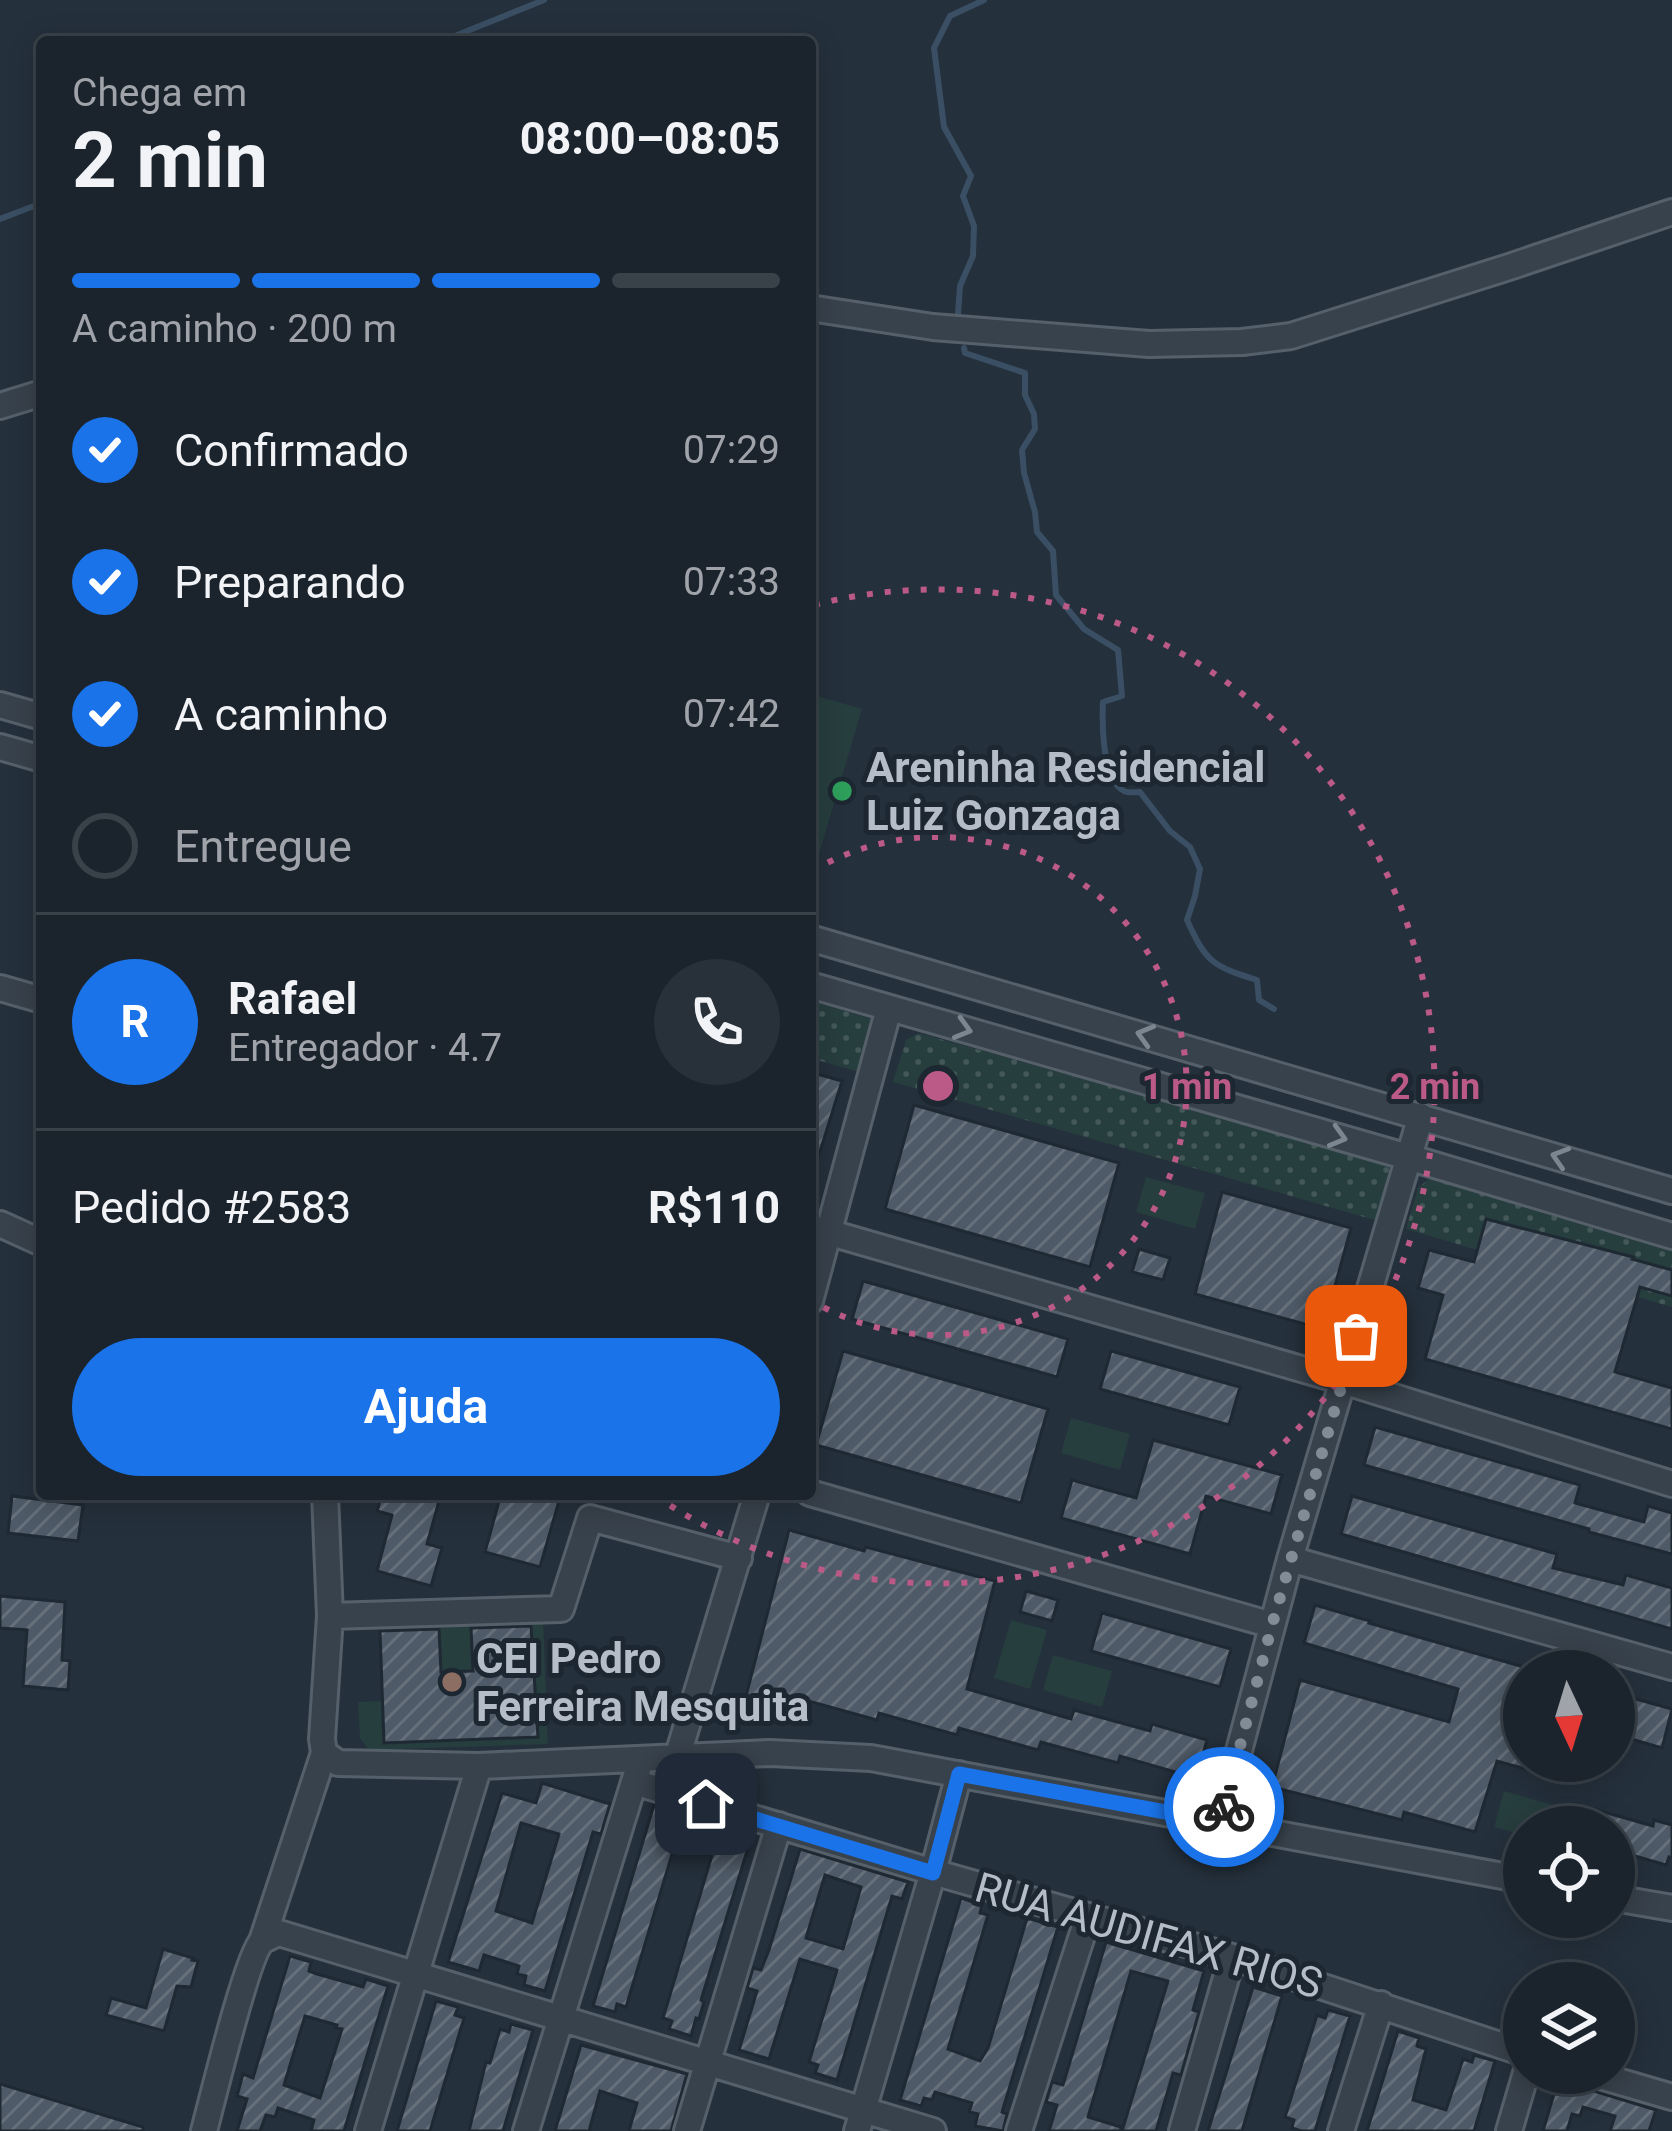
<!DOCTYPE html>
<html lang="pt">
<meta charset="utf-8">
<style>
body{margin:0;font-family:Roboto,sans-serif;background:#283039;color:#f1f3f6;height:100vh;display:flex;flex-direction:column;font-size:45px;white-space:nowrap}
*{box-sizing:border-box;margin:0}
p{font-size:39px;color:#a0a4aa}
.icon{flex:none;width:66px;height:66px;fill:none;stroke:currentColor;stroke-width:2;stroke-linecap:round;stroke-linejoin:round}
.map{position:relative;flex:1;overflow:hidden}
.sheet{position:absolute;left:36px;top:36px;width:780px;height:1464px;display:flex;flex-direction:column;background:#1b242d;border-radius:12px;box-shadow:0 6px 30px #0003,0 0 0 3px #394149}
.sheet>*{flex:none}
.needle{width:78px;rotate:176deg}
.controls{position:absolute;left:1503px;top:1650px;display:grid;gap:24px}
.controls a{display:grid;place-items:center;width:132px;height:132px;border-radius:50%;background:#1b242d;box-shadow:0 6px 30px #0003,0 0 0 3px #394149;font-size:60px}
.pin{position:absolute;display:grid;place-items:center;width:102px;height:102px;color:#fff;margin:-51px;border-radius:24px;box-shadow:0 6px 18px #0006}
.courier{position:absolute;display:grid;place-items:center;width:120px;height:120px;margin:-60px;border:9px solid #1a73e8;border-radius:50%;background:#fff;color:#222;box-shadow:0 3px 15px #0007}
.overview em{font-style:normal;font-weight:700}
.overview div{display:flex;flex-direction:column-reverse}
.overview{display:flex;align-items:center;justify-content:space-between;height:204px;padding:0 36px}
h1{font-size:78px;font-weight:700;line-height:90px}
.bar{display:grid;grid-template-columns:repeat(4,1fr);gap:18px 12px;align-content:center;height:144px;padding:0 36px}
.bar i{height:15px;border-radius:9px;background:#394149}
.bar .current{background:#1a73e8}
.bar p{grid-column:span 4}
.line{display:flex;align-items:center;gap:30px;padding:0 36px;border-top:3px solid #394149}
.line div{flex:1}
.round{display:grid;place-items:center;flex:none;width:126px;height:126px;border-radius:63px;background:#283039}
ol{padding:0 36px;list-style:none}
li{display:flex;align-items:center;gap:36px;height:132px}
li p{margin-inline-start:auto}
li .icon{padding:12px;border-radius:50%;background:#1a73e8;color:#fff;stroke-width:4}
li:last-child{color:#a0a4aa}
li i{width:66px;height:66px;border:6px solid #394149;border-radius:50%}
.button{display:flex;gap:24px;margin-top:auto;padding:24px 36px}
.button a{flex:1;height:138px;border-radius:72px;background:#1a73e8;color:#fff;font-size:48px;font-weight:700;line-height:138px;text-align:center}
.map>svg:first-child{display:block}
.green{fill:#273e3e}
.park{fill:url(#park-dots)}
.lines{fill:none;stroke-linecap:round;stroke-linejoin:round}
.stream{stroke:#3a4f64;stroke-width:6}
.building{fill:url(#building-hatch);stroke:#1f2933;stroke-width:3;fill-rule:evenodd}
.street-casing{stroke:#56606a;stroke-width:30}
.street{stroke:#38424c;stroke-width:24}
.oneway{stroke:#7c8690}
.done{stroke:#828c97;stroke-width:12;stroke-dasharray:0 21.6}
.route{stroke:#1a73e8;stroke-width:15}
.ring{fill:none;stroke:#bc5a87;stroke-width:6;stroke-dasharray:6 12}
.leisure-dot{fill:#2e9e5b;stroke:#1d2731;stroke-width:4.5}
.education-dot{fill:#8d6e63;stroke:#1d2731;stroke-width:4.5}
.labels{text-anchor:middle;stroke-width:10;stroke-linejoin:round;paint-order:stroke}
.poi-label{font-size:42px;font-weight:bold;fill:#b4bdc8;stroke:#1d2731;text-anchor:start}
.street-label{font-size:42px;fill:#b4bdc8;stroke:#1d2731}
.centre{fill:#bc5a87;stroke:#1d2731;stroke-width:6}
.ring-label{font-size:36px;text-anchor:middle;font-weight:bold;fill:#bc5a87;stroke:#1d2731;stroke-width:10;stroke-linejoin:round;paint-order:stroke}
</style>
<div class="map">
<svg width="1672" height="2131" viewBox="0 0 1672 2131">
<defs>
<pattern id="park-dots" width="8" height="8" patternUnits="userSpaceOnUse" patternTransform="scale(3)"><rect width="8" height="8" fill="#273e3e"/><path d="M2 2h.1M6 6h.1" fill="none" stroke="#445858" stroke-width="1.8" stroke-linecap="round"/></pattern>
<pattern id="building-hatch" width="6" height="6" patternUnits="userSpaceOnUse" patternTransform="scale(3)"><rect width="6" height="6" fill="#4e5a67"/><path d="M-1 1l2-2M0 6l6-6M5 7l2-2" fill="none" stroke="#65707b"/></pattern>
</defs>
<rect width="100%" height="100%" fill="#24303c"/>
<path class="green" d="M810,694L862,709L813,874L810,873Z
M1146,1177L1205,1193L1195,1229L1136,1212Z
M1071,1418L1130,1434L1120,1470L1061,1453Z
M543,1620L548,1744L369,1750L360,1738L358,1702L383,1701L385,1744L445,1741L443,1698L474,1697L476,1740L537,1737L531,1624L471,1626L473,1671L441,1672L439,1628L380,1629V1625Z
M1011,1620L1047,1630L1030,1689L994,1678Z
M1053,1655L1112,1671L1102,1707L1043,1690Z
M1504,1791L1563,1808L1558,1827H1524V1835L1494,1827Z"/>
<path class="park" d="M810,1001L872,1019L877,1030L867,1074L810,1058Z
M918,1033L1388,1162L1391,1175L1378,1221L893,1082L906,1040Z
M1431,1177L1672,1249V1307L1406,1229L1418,1188Z"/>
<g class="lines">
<path class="stream" d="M440,42L544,0
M0,219L42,203
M958,314L960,286L973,256L974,226L963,196L971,176L944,127L934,48L950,16L984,0
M964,348L965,353L1025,373V395L1034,414L1035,429L1022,450L1024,473L1035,512L1037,532L1053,551L1056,595L1084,629L1118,650L1122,696L1103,702C1102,723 1102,775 1121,789C1127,794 1131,792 1140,792L1170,831L1190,847L1200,869L1195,896L1187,920C1206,962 1212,966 1257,980L1259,1000L1274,1009"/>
</g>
<path class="building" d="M810,1072L842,1081L814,1171L810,1170Z
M914,1105L1119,1163L1090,1267L885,1209Z
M1222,1192L1351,1228L1323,1329L1195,1294Z
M1486,1219L1633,1257L1632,1259L1672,1270V1296L1640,1287L1615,1372L1672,1388V1429L1425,1359L1443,1295L1418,1288L1429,1250L1474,1262Z
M1139,1249L1170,1258L1163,1280L1132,1272Z
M863,1281L1068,1339L1057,1377L852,1319Z
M843,1351L1048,1409L1021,1503L816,1445Z
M1111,1351L1240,1387L1229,1425L1100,1389Z
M1375,1427L1580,1485L1575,1503L1644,1522L1648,1506L1672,1513V1554L1589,1532V1529L1364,1465Z
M1153,1440L1282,1475L1271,1514L1206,1496L1190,1554L1061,1518L1072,1480L1136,1498Z
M382,1494H441L427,1544L442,1548L431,1586L377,1571L392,1515L377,1511Z
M501,1494H561L540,1567L485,1552Z
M12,1496L83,1505L78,1541L8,1533Z
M1352,1496L1557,1554L1553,1568L1623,1585L1626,1575L1672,1588V1629L1341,1534Z
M789,1530L864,1551L866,1547L995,1581L967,1689L1071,1719L1074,1710L1150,1731L1152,1724L1207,1740L1196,1778L1120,1756L1118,1763L1041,1742L1038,1750L959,1728L957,1735L879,1713L877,1720L805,1700L801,1712L746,1696Z
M1026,1591L1058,1600L1052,1621L1020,1612Z
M0,1596L65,1602L62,1660L70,1661L68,1690L23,1686L27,1630L0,1628Z
M1315,1605L1370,1621L1369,1623L1524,1667V1761H1572L1571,1764L1577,1765L1572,1782L1497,1761L1475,1832L1404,1812L1402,1820L1272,1787L1300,1680L1449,1722L1458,1689L1304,1643Z
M1102,1613L1231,1649L1220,1687L1091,1651Z
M531,1626L538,1737L384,1743L380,1631L439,1629L441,1672L473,1671L471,1628Z
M1618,1694L1672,1709L1662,1748L1614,1734V1708Z
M542,1783L610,1804L601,1834L593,1832L545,1991L524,1985L526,1976L517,1974L519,1966L484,1955L479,1971L448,1962L502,1793L536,1803ZM521,1823L559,1834L532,1923L496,1911Z
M1576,1804L1653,1826L1654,1820L1672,1825V1858L1669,1857L1666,1865L1614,1850V1827H1570Z
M654,1805L752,1835L701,2000L704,2002L699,2019L696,2018L691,2036L669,2029L672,2021L663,2018L716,1842L679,1831L626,2007L617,2004L615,2012L593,2006Z
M800,1849L908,1882L902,1899L892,1896L837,2080L815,2073L818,2065L809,2062L837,1970L800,1959L769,2059L739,2050L757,1991L747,1988L753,1968L761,1970L769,1950ZM825,1875L861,1887L843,1949L806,1938Z
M961,1898L982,1905L980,1913L988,1915L948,2049L980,2061L988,2048L1027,1918L1058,1927L1002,2112L1007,2114L1003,2131L975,2126L978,2114L969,2112L972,2103L935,2092L932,2100L924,2098L921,2106L900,2100Z
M1106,1942L1204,1971L1193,2010L1199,2012L1181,2075L1173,2073L1156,2131H1122L1168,1981L1131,1971L1088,2117L1121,2127L1120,2131H1049L1057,2105L1046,2102L1052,2082L1063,2085Z
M163,1949L193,1958L192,1960L198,1961L191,1987L177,1986L164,2031L106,2015L111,1998L146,2008Z
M290,1956L311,1962L309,1971L317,1974L363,1987L366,1979L388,1986L344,2131H311L314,2120L278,2108L275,2117L266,2115L260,2131H237L247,2099L237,2096L243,2074L253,2078ZM305,2016L337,2025L336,2028L342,2029L320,2098L284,2085Z
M1253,1987L1282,1996L1242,2131H1208Z
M436,2001L458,2007L455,2015L464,2018L430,2131H397Z
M1328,2010L1350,2016L1315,2131H1301L1292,2128L1294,2120L1285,2117L1317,2015L1325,2018Z
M511,2024L533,2030L503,2131H469L486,2062L490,2063L500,2029L509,2032Z
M1398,2031L1419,2038L1417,2046L1426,2049L1413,2100L1446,2110L1463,2059L1472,2062L1474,2055L1495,2061L1474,2131H1367Z
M581,2045L687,2074L671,2131H629L637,2103L600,2091L589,2131H555Z
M1558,2080L1656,2110L1649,2131H1610L1615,2116L1583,2107L1580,2116L1572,2114L1567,2131H1543Z
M0,2084L143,2127V2131H0Z"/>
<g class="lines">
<g class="street-casing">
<path id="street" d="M810,308L933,327L1149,344L1242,342L1291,336L1509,267L1672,212
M0,406L42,393
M0,705L42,717
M0,747L42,759
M810,938L1672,1191
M810,985L1408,1157L1672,1236
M0,988L42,1000
M0,1224L42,1243
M810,1227L1343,1381L1672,1484
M810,1301L889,1008
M810,1493L1272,1625
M325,1494L330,1616L322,1739L324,1753L338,1763L479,1766L770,1753L871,1758L1524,1880
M1290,1559L1672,1667
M330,1616L561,1609L590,1518L739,1558
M677,1758L757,1494
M634,1782L933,1872L1232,1957L1524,2053
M1220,1822L1290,1559L1421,1116
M1614,1898L1672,1908
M262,1941L324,1753
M1590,2073L1672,2097
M204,2131C212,2101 247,1956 262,1941C263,1940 277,1933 279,1933L933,2131
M368,2131L479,1766
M526,2131L639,1766
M687,2131L779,1825
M857,2131L933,1872L959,1774
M1019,2131L1088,1917
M1182,2131L1232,1957
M1341,2131L1381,2004
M1509,2131L1526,2073"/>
</g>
<use href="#street" class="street"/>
</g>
<defs><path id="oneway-chevron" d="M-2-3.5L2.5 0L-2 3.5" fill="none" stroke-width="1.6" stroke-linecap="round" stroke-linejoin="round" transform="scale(3)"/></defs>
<g class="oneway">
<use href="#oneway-chevron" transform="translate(963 1029) rotate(16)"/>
<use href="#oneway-chevron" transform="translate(1145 1035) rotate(-164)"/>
<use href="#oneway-chevron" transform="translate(1338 1137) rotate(16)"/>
<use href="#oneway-chevron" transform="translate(1560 1157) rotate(-163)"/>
</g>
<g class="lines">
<path class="done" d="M1224,1807L1272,1625L1356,1336"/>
<path class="route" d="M706,1804L933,1873L959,1774L1220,1822L1224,1807"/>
</g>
<g class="ring">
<path d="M812 871A249 249 0 1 1 812 1301"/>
<path d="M814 605A497 497 0 1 1 656 1496"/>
</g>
<circle class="leisure-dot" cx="842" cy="791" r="12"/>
<circle class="education-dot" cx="452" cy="1682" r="12"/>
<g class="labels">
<g class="poi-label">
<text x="866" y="782">Areninha Residencial<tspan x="866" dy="48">Luiz Gonzaga</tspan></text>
<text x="476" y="1673">CEI Pedro<tspan x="476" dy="48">Ferreira Mesquita</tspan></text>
</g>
<g class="street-label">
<text transform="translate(1149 1935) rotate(16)" y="15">RUA AUDIFAX RIOS</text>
</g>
</g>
<circle cx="938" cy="1086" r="18" class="centre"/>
<g class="ring-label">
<text x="1187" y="1099">1 min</text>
<text x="1435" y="1099">2 min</text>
</g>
</svg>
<div class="controls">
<a><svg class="needle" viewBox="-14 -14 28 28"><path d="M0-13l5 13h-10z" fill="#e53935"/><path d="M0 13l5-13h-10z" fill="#a0a4aa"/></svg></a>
<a><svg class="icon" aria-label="locate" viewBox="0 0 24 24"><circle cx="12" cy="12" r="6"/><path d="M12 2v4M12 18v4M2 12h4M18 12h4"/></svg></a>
<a><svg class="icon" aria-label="layers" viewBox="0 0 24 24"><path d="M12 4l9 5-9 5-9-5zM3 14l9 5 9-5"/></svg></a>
</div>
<div class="pin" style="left:1356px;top:1336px;background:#ea580c"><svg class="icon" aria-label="bag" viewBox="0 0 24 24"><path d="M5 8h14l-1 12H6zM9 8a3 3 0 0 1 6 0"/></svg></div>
<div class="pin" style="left:706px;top:1804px;background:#1f2937"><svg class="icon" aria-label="home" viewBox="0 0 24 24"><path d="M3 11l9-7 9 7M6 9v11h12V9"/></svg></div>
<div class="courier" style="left:1224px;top:1807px"><svg class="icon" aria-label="bike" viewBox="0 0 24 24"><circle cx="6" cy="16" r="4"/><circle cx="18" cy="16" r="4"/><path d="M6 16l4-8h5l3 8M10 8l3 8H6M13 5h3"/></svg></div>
<section class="sheet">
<div class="overview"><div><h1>2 min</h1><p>Chega em</p></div><em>08:00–08:05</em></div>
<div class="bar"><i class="current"></i><i class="current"></i><i class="current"></i><i></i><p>A caminho · 200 m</p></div>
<ol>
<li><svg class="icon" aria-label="check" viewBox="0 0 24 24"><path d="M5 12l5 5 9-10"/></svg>Confirmado<p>07:29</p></li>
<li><svg class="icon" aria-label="check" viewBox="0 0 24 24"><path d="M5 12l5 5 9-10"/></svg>Preparando<p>07:33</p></li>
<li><svg class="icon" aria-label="check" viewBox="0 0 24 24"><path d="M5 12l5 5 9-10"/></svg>A caminho<p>07:42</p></li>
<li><i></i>Entregue</li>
</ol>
<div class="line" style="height:216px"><b class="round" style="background:#1a73e8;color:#fff">R</b><div><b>Rafael</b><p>Entregador · 4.7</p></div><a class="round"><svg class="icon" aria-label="phone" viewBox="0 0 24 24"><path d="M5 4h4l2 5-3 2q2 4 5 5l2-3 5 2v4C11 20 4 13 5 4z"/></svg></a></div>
<div class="line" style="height:156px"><div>Pedido #2583</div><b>R$110</b></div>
<div class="button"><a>Ajuda</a></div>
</section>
</div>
